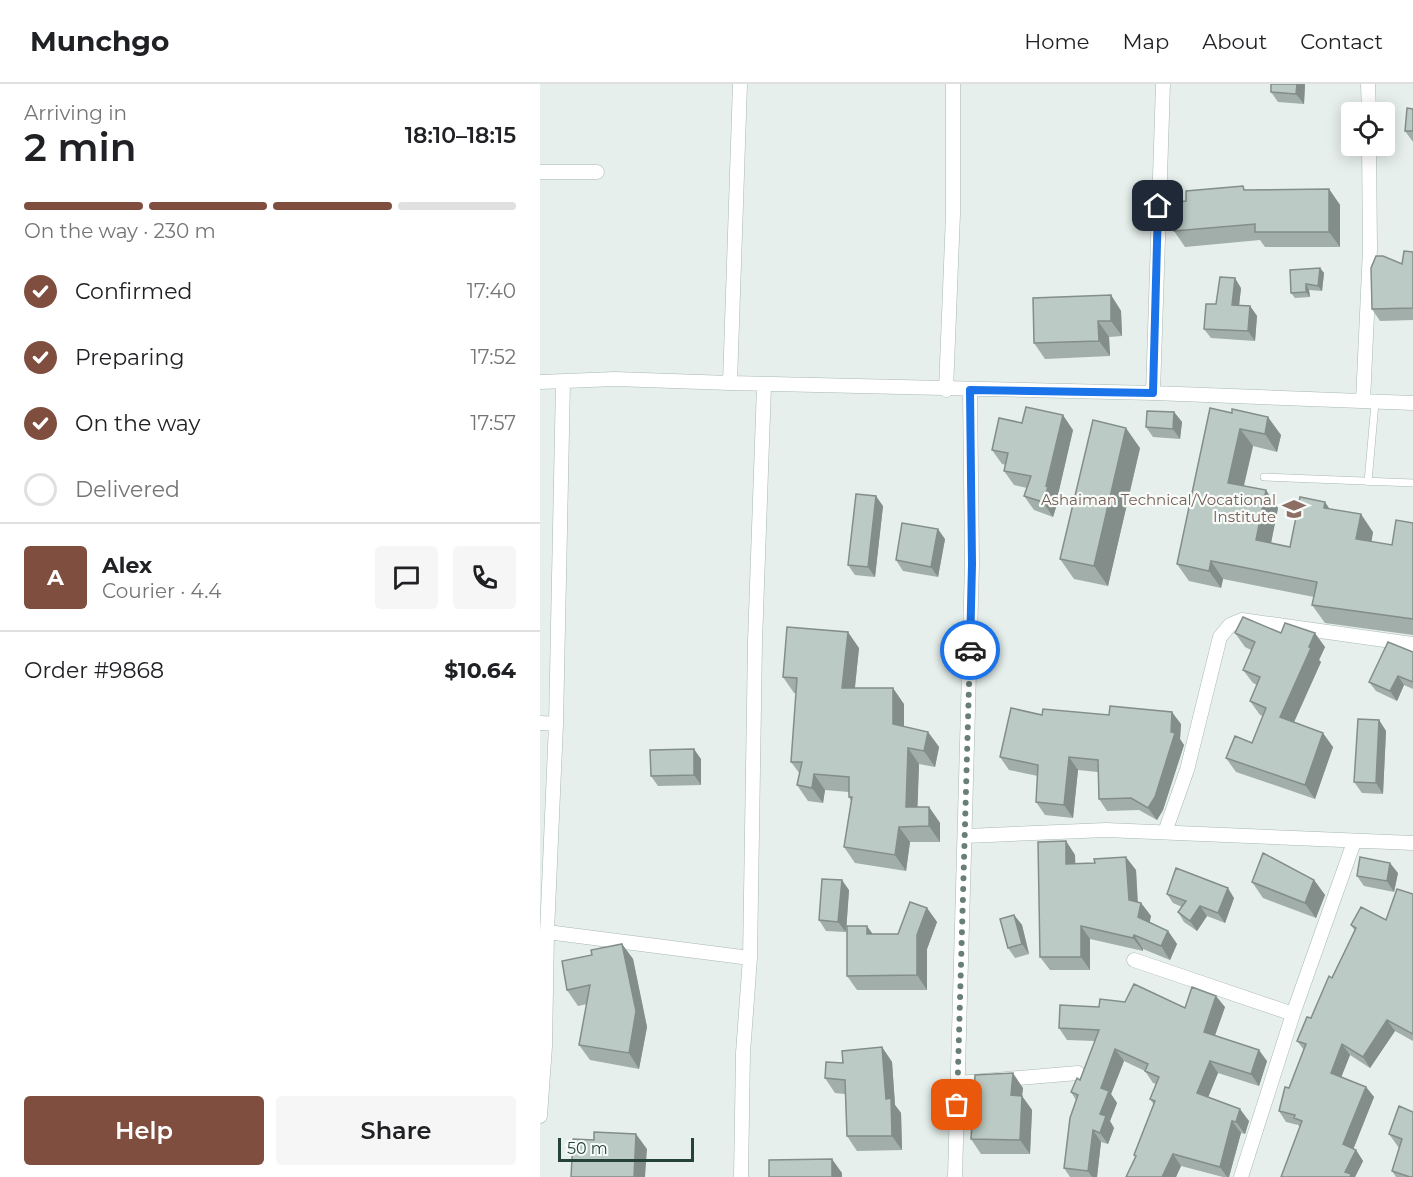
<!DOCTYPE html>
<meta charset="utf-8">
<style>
body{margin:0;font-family:Montserrat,sans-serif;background:#f6f6f6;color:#202124;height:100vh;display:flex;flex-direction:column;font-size:22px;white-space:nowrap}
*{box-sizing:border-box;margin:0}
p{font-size:20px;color:#757577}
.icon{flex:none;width:33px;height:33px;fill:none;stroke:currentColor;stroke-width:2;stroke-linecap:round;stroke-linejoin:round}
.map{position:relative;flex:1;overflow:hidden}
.drawer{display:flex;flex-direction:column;background:#fff;width:540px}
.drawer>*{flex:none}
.controls{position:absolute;left:801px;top:18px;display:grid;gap:12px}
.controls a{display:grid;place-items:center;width:54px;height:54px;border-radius:6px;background:#fff;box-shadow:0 3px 15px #0003;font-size:30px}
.scale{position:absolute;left:18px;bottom:15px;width:136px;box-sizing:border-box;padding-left:6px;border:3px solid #24423a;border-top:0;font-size:16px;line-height:21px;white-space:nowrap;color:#24423a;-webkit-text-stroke:4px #f7fbf9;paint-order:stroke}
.pin{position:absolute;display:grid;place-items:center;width:51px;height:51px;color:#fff;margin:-26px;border-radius:12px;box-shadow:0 3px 9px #0006}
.courier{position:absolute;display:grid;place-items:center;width:60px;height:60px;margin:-30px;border:4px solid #1a73e8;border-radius:50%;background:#fff;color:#222;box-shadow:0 2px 8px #0007}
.overview em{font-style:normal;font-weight:600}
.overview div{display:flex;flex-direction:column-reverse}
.overview{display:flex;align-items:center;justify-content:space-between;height:102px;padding:0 24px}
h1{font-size:39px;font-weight:600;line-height:45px}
.bar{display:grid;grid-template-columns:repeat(4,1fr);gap:9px 6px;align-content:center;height:72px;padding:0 24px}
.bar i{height:8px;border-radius:4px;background:#e0e0e0}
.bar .on{background:#7f4e3f}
.bar p{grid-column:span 4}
.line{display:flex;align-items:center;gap:15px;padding:0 24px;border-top:2px solid #e0e0e0}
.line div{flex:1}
.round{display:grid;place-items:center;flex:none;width:63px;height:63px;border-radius:6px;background:#f6f6f6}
ol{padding:0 24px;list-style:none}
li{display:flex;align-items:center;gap:18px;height:66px}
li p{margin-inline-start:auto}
li .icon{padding:6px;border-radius:50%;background:#7f4e3f;color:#fff;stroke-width:4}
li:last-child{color:#757577}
li i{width:33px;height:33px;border:3px solid #e0e0e0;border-radius:50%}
.cta{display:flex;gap:12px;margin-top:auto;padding:12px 24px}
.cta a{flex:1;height:69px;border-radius:6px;background:#7f4e3f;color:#fff;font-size:24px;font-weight:600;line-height:69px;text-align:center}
.cta a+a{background:#f6f6f6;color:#202124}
header{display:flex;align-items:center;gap:36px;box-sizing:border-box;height:84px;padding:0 30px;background:#fff;border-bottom:2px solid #e0e0e0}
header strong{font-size:28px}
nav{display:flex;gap:33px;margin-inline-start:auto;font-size:21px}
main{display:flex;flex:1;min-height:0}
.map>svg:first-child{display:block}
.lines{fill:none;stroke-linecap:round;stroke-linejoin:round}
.service-casing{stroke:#a8b8b2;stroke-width:8}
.minor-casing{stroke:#a8b8b2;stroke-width:15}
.service{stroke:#fff;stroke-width:7}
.minor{stroke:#fff;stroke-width:14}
.wall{fill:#a1aea9}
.shaded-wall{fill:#838d89}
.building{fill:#bbcac4;stroke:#838d89;stroke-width:1.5}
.done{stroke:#687f78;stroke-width:6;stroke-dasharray:0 10.8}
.route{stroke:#1a73e8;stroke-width:8}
.labels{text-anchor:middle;stroke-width:4.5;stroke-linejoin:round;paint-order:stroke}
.education-label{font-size:15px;fill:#785e54;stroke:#f7fbf9;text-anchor:end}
</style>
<header>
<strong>Munchgo</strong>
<nav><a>Home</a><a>Map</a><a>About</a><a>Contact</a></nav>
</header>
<main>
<section class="drawer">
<div class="overview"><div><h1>2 min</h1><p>Arriving in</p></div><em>18:10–18:15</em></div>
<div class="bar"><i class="on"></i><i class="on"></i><i class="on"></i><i></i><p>On the way · 230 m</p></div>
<ol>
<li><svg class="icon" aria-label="check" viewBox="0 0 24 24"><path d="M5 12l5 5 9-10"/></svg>Confirmed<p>17:40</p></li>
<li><svg class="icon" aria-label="check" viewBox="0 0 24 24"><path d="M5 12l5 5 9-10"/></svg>Preparing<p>17:52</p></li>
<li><svg class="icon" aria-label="check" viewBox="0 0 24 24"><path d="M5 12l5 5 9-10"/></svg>On the way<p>17:57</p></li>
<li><i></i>Delivered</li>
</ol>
<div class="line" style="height:108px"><b class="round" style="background:#7f4e3f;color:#fff">A</b><div><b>Alex</b><p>Courier · 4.4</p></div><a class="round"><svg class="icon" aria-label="chat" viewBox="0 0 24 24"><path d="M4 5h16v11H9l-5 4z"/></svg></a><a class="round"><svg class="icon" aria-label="phone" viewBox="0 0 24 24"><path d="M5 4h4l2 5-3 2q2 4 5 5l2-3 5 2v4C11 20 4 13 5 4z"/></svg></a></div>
<div class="line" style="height:78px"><div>Order #9868</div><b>$10.64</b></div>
<div class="cta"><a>Help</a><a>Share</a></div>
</section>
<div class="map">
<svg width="873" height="1093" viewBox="0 0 873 1093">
<rect width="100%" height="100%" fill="#e6efeb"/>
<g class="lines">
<g class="service-casing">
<path id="service" d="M724,393L873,399
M828,398L835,319"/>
</g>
<g class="minor-casing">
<path id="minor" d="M200,0L190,299L613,309L873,319
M828,0L829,28
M0,88H57
M0,298L75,295L190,299
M406,306L413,130V0
M613,309L623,0
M823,317L830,165L829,62
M0,639L16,640
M625,748L647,686L680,553L690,541L702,536L873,560
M426,752L566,746L873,759
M7,848L210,874
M594,876L753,930
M418,999L538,989
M0,1032L5,962L7,848L16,640L23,298
M201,1093L203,969L210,874L215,558L224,302
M415,1093L432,480L430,306
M701,1093L753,930L814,758"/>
</g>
<use href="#service" class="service"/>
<use href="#minor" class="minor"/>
</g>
<path class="wall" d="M731,0H765L764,20L738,18L731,8Z
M873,25V58L865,47Z
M789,105L800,121V163H725L720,156L645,163L634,147L646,117L706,106Z
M873,168V236L840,237L832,225L862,180Z
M780,184L784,189L782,207L769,206L770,213L755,214L751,209Z
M701,204L699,222H710L717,232L715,257L671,254L664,245L676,220Z
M571,211L581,227L582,252L569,253L570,272L505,275L494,259Z
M670,324L741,351L737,368L713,362L704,402L738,424L731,459L750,463L790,425L833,448L831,458L852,461L873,439V551L785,539L772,521L774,513L683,495L681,504L649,497L637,480Z
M634,328L642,338L640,355L613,353L606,343Z
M482,339L533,346L517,415L518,417L513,433L494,426L484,412L487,404L474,401L464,387L466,381L462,380L452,366Z
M600,364L568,502L534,495L520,475Z
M343,422L335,493L315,491L308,481Z
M405,455L398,493L363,487L356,476Z
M695,549H741L785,563L779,576L781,578L754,638L793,663L775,715L696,688L686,674L712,659L723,632L720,631L710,617L717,601L713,599L703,586L711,566L705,563Z
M319,564L315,604L364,620V643L388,648L399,663L395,683L379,680L377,723H389L400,739V758H370L366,787L315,779L304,763L311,717L309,713V708L285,706L283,719L268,717L257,701L260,690L251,678L256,609H254L243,593Z
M873,568V605L864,601L857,617L836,607L829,598Z
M502,631L641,640L640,655L644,661L623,726L617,736L599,726L567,727L559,715L558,688L538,686L533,734L505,731L496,718L498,692L469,686L460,673Z
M839,636L846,647L843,710L822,709L814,698Z
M161,675V701L118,702L111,692Z
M526,757L535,771V780L596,786L598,818L601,819L611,832L609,838L628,847L637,860L630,876L603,865V867L550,855V886H510L500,873Z
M858,789L854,808L824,802L817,792Z
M774,796L785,811L776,834L723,814L712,798Z
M309,806L306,848L286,847L279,836Z
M627,810L694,814L685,839L667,832L657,847L644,838L638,828L642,823L633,819Z
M873,810V957L855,947L830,984L810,971L801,993L826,1003L834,1013L813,1065L816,1066L823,1077L815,1093H741L760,1043L758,1041L746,1038L739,1027L749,1004L764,966L757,957L771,934L815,847L811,841L846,836Z
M387,824L397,838L387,865V906H317L307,892L333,850H358Z
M474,831L482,841L489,870L475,874L468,864Z
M82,860L93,875L107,943L99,985L50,976L39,961L47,920L38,922L27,906L52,871Z
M585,918L645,924L685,923L675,951L727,977L719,1002L678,989L668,1013L709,1037L705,1050L701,1049L689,1093H683L641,1082L636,1093H586L596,1074L594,1071L614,1021L610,1015L616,1000L613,999L605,987L584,977L571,1010L577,1019L570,1037L574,1044L568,1060L561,1058L557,1093H530L524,1084L536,1016L531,1008L540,996L555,957L527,956L519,944L559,923Z
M342,963L352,978L355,1021L361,1029L362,1066L317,1067L307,1052L305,1010L295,1009L285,994L303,979Z
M483,1004L482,1012L492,1026L490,1070H441L431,1055Z
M859,1022L873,1093H856L852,1087L859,1064L849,1050Z"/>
<path class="shaded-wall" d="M757,0H765L764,20L756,10Z
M789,105L800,121V163L789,148Z
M780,184L784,189L782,207L778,202Z
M695,194L701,204L698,231L692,221Z
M766,200L769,206L770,213L766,208Z
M571,211L581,227L582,252L571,237Z
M710,222L717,232L715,257L708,247Z
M558,237L569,253L570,272L559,257Z
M634,328L642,338L640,355L633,345Z
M523,331L533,346L517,415L518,417L513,433L503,418Z
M728,333L741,351L737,368L725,350Z
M586,344L600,364L568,502L554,482Z
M700,345L713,362L700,417L688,399Z
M726,406L738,424L728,474L716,456Z
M336,412L343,422L335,493L328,483Z
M785,418L797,436L784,424Z
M821,430L833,448L829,473L816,455Z
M398,445L405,455L398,493L391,483Z
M671,477L683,495L681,504L669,487Z
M308,548L319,564L313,620L302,604Z
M775,549L785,563L779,576L781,578L750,647L740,633Z
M858,592L864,601L857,617L850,607Z
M353,604L364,620V656L353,640Z
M632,628L641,640L640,655L644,661L623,726L617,736L608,724L631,648Z
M839,636L846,647L843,710L836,699Z
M388,648L399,663L395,683L384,667Z
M783,649L793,663L775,715L765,701Z
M368,664L379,680L377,739L366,723Z
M154,665L161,675V701L154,691Z
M529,673L538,686L533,734L524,721Z
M274,690L285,706L283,719L272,704Z
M389,723L400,739V758L389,742Z
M359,743L370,758L366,787L355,771Z
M526,757L535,771L536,794L526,780Z
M586,773L596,786L598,830L589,816Z
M850,779L858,789L854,808L847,797Z
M302,796L309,806L306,848L298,838Z
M774,796L785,811L776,834L765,819Z
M688,804L694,814L685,839L678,829Z
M601,819L611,832L608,847L598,833Z
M660,822L667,832L657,847L650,837Z
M387,824L397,838L387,865V906L377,891V851Z
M474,831L482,841L489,870L482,860Z
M327,842L337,856L327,850Z
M541,842L550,855V886L541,873Z
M628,847L637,860L630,876L621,862Z
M594,851L603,865V867L593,854Z
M82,860L93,875L107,943L99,985L89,969Z
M676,912L685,923L672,960L664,948Z
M847,936L855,947L830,984L823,973Z
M802,960L810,971L799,999L791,989Z
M342,963L352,978L355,1021L361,1029L362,1066L352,1052L346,1015Z
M575,965L584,977L571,1010L577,1019L570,1037L574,1044L568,1060L560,1049L561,1004Z
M719,966L727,977L719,1002L711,990Z
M670,977L678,989L665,1021L657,1009Z
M473,989L483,1004L482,1012L492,1026L490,1070L480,1056L471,1011Z
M826,1003L834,1013L811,1071L803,1060Z
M700,1025L709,1037L705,1050L696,1038Z
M692,1037L701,1049L689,1093H687L680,1083Z
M553,1046L561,1058L557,1093H552L548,1087Z
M96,1050L107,1065L105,1093H94Z
M816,1066L823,1077L815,1093H809L805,1088Z
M633,1070L641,1082L636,1093H622Z
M292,1075L302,1089V1093H292Z"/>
<path class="building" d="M731,0H757L756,10L731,8Z
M867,24L873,25V47H865Z
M703,102L704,106L789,105V148H715V140L634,147L631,118L646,117V107Z
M864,167L873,168V224L832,225L831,184L836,172H843L862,180Z
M780,184L778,202L766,200V208L751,209L750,186Z
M680,193L695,194L692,221L710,222L708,247L664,245L666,220H676Z
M571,211V237H558L559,257L494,259L493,214Z
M486,323L523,331L506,402L508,403L503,418L484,412L491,392L464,387L468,369L452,366L459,334L482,339Z
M670,324L692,329V325L728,333L725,350L700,345L688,399L726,406L716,456L750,463L760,413L785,418L784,424L821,430L816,455L852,461L856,436L873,439V535L772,521L777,498L671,477L669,487L637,480Z
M607,327L634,328L633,345L606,343Z
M553,336L586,344L554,482L520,475Z
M316,410L336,412L328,483L308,481Z
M362,439L398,445L391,483L356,476Z
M703,533L741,549L745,539L775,549L769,563L771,564L740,633L783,649L765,701L686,674L695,652L712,659L726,624L710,617L720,593L703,586L715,558L695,549Z
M247,543L308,548L302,604H353V640L388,648L384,667L368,664L366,723H389V742L359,743L355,771L304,763L312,713H309V693L274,690L272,704L257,701L262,678H251L257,594L243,593Z
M848,558L873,568V598L858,592L850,607L829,598Z
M570,622L632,628L631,648L635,649L615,713L608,724L591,714L559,715L558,676L529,673L524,721L496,718L498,681L460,673L471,624L502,631L503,625L569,631Z
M818,635L839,636L836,699L814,698Z
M154,665V691L111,692L110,666Z
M526,757V780L555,779L554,775L586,773L589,816L601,819L598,833L628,847L621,862L594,851L593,854L541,842V873H500L498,758Z
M723,769L774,796L765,819L712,798Z
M820,773L850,779L847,797L817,792Z
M636,784L688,804L678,829L660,822L650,837L638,828L646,817L627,810Z
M282,795L302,796L298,838L279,836Z
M857,805L873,810V950L847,936L823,973L802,960L791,989L826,1003L803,1060L816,1066L805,1088L811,1090L810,1093H741L762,1037L754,1034L755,1031L739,1027L745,1003L749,1004L766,960L757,957L767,933L771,934L789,892L792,894L816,844L811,841L821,823L846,836Z
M370,818L387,824L377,851V891L307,892V842H327V850H358Z
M474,831L482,860L468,864L460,835Z
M82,860L96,927L89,969L39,961L50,901L27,906L22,877L52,871L51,866Z
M594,900L645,924L652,903L676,912L664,948L719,966L711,990L670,977L657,1009L700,1025L696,1038L692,1037L680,1083L633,1070L622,1093H586L596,1072L594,1071L615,1017L610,1015L619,993L605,987L608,980L575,965L561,1004L569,1007L560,1030L566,1032L560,1049L553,1046L548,1087L524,1084L530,1034L538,1011L531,1008L537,994L540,996L559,946L519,944L520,921L559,923L560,915L585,918Z
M342,963L346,1015L351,1014L352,1052H307L305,996L285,994L286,978L303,979L302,967Z
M473,989L471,1011L482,1012L480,1056L431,1055L435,991Z
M859,1022L873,1028V1093H870L852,1087L862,1055L849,1050Z
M54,1048L96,1050L94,1093H31L33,1055L54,1056Z
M292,1075V1093H229V1076Z"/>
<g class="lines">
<path class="done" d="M417,1021L430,566"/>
<path class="route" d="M430,566L432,480L430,306L613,309L618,122"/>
</g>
<defs>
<g id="school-bare" transform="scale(1.8)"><path d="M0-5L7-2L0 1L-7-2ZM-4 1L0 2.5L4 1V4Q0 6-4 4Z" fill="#8d6e63" stroke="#f7fbf9" stroke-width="2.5" paint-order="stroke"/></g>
</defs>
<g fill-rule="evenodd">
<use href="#school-bare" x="754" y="425"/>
</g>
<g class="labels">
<g class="education-label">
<text x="736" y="421">Ashaiman Technical/Vocational<tspan x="736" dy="17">Institute</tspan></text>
</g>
</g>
</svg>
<div class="controls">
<a><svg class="icon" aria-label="locate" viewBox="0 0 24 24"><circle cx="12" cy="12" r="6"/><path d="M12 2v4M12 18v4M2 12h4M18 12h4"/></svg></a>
</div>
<div class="scale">50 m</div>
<div class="pin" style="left:417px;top:1021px;background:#ea580c"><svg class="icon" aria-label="bag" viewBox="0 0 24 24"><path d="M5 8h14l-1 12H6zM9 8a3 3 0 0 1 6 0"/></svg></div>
<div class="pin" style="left:618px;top:122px;background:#1f2937"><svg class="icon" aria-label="home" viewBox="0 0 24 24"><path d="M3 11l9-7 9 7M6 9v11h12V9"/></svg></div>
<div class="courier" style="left:430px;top:566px"><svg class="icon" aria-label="car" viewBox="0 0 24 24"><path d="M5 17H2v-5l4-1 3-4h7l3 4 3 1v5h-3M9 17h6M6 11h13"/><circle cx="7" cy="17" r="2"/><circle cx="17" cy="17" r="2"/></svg></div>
</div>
</main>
